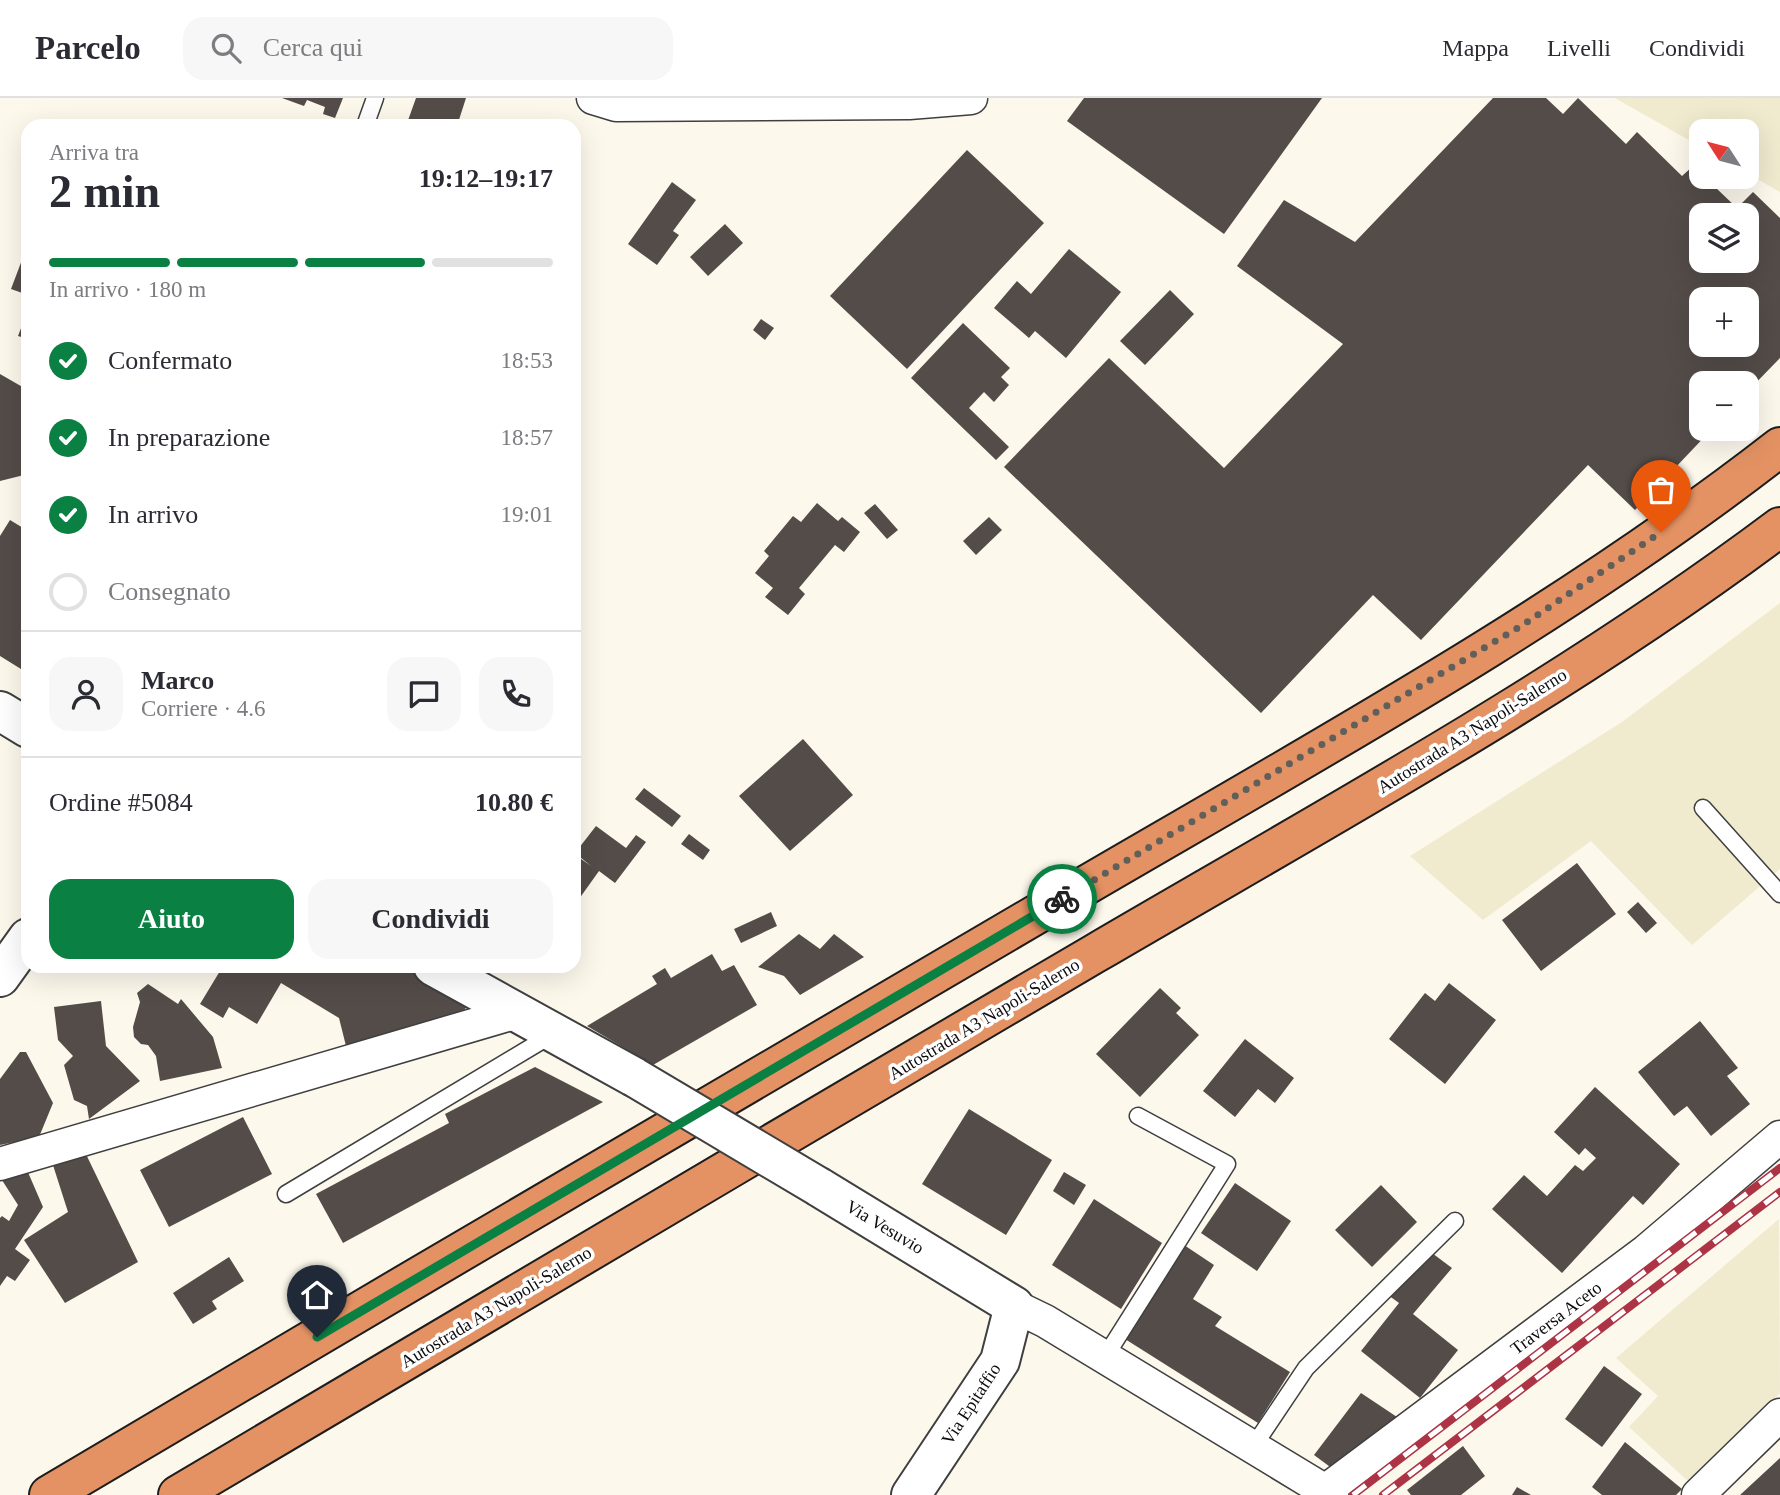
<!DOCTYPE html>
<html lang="it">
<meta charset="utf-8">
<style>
body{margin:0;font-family:"Times New Roman",serif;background:#f7f7f7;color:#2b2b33;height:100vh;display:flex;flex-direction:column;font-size:26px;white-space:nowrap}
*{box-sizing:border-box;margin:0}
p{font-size:23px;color:#7c7c81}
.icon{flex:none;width:38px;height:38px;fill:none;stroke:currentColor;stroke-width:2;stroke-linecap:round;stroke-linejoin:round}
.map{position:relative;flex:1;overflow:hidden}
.sheet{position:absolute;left:21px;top:21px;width:560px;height:854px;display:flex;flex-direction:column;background:#fff;border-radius:21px;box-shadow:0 7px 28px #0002}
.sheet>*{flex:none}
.needle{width:46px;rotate:306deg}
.tools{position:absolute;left:1689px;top:21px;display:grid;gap:14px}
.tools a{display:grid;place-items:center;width:70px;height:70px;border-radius:14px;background:#fff;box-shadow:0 7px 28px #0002;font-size:35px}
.pin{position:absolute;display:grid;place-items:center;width:60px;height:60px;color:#fff;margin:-72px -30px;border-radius:50% 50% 50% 0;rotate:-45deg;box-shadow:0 0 7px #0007}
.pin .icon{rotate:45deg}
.courier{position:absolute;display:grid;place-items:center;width:70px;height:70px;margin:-35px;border:5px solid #0b8043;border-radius:50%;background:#fff;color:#222;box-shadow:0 2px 9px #0007}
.overview em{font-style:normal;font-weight:700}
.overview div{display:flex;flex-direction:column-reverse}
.overview{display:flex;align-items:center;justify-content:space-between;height:119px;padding:0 28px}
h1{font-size:46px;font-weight:700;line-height:52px}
.bar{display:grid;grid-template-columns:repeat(4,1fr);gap:10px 7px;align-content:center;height:84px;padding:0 28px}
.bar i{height:9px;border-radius:5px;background:#e1e1e2}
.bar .on{background:#0b8043}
.bar p{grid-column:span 4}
.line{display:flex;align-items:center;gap:18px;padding:0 28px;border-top:2px solid #e1e1e2}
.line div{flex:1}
.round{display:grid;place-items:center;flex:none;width:74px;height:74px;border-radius:21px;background:#f7f7f7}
ol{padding:0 28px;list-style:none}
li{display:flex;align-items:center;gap:21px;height:77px}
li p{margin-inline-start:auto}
li .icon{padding:7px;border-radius:50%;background:#0b8043;color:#fff;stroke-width:4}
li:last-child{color:#7c7c81}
li i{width:38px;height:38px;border:4px solid #e1e1e2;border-radius:50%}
.action{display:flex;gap:14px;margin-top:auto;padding:14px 28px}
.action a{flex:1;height:80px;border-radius:21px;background:#0b8043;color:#fff;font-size:28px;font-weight:700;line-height:80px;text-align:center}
.action a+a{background:#f7f7f7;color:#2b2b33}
header{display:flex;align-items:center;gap:42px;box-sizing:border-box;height:98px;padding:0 35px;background:#fff;border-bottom:2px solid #e1e1e2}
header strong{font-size:33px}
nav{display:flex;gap:38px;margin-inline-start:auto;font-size:24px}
.search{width:490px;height:63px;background:#f7f7f7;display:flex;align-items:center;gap:18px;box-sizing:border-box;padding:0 24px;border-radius:21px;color:#7c7c81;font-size:26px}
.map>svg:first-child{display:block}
.farmland{fill:#f0eacf}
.building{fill:#534c49;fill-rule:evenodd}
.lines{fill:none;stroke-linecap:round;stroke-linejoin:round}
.service-casing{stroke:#3f3f3f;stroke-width:19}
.minor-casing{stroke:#3f3f3f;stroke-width:35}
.tertiary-casing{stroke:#3f3f3f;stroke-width:42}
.motorway-casing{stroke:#1d1d1d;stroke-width:42}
.service{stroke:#fff;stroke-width:16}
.minor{stroke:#fff;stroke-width:32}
.tertiary{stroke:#fff;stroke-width:38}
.motorway{stroke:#e49263;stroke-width:38}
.rail-casing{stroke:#ac3445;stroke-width:8}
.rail{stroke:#fff;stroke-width:5;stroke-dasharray:16;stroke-linecap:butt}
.tertiary-bridge-casing{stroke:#3f3f3f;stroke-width:42;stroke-linecap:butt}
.tertiary-bridge{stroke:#fff;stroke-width:38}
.done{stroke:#605f5a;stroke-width:7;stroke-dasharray:0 12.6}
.route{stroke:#0b8043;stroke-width:9}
.labels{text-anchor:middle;stroke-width:7;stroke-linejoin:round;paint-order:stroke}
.street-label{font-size:18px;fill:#0c0c0c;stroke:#fff}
</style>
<header>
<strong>Parcelo</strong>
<div class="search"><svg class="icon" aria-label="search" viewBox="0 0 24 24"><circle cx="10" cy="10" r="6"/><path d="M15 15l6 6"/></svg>Cerca qui</div>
<nav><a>Mappa</a><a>Livelli</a><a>Condividi</a></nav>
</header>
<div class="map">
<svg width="1780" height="1397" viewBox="0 0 1780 1397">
<rect width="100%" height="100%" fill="#fdf8ec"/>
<path class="farmland" d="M1615,0H1780V94L1747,75L1746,33H1701V49Z
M1780,505V771L1692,847L1591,743L1483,822L1410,758L1622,624Z
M1779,1121L1780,1295L1690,1385L1629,1329L1658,1298L1616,1260Z"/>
<path class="building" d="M282,0H343L335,20L323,16L325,9L307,2L304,8Z
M416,0H466L457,28H406Z
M1084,0H1322L1224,136L1067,23Z
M1493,0H1546L1563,16L1578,0L1626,46L1637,34L1682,78L1693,68L1737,110L1753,94L1780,120V260L1746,295V285H1701V331H1712L1635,412L1588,367L1421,542L1373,497L1261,615L1004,369L1109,260L1224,370L1343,246L1237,168L1284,102L1355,144ZM1701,117H1746V163H1701ZM1701,201H1746V247H1701Z
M967,52L1044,125L907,271L830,198Z
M672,84L696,102L673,133L679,137L657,167L628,146Z
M725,126L743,145L708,178L690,159Z
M28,146V197L11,191Z
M1069,151L1121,194L1066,260L1035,233L1029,240L994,210L1017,183L1031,196Z
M1170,192L1194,216L1145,267L1120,243Z
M28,212V241L18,238Z
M761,221L774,230L765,242L753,232Z
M963,225L1010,270L1001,279L1009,287L994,304L984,294L969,310L1009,349L996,362L911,280Z
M0,276L26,291L23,297L28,300V376L0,383Z
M817,405L838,423L842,419L860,434L844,454L835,447L799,490L805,496L788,517L765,499L773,490L755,475L769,458L764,453L793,418L801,424Z
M875,406L898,432L887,441L864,415Z
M989,419L1002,432L976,457L963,443Z
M10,422L28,433V557L21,571L0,558V438Z
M803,641L853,697L790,753L739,698Z
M644,690L681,718L672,729L635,701Z
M596,728L626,750L636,737L646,744L615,785L599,773L574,808V756L591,768L575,755Z
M689,736L710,752L703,762L681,746Z
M1577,765L1616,816L1541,873L1502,822Z
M1638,804L1657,825L1646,835L1627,814Z
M771,814L777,828L741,845L734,831Z
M799,836L820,851L834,836L864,859L800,897L784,878L758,869Z
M712,856L722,873L734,867L757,907L653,967L587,928L657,886L652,878L665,870L671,880Z
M223,868H359L365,871L367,868H406L468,907L459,919L346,948L339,920L281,885L257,926L229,909L223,920L200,906Z
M1449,885L1496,922L1445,986L1389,941L1425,895L1435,903Z
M148,886L178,906L181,901L213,939L222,970L160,983L156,958L148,947L141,946L134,939L133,929L140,904L137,895Z
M1160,890L1181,910L1176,915L1199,937L1140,999L1096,956Z
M101,903L106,948L140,983L89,1021L87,1008L74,1002L64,967L73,958L58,942L54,909Z
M1700,923L1738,970L1727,978L1750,1006L1711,1038L1687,1008L1674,1018L1638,974Z
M1245,941L1294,980L1275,1005L1258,991L1235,1019L1203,993Z
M20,954H26L53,1005L39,1039L0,1047V981Z
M535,969L603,1004L343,1145L316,1096L449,1025L445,1016Z
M1595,989L1680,1066L1643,1107L1633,1098L1562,1175L1492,1111L1524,1077L1547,1098L1575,1067L1583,1073L1596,1060L1585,1050L1579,1057L1554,1034Z
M969,1011L1052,1062L1006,1137L922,1086Z
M243,1019L272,1076L169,1129L140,1072Z
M83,1050L138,1164L65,1205L24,1142L68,1114L52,1064Z
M27,1072L43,1109L15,1151L30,1162L15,1183L7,1178L0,1188V1120L2,1118L9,1123L18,1107L0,1079Z
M1064,1074L1086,1087L1074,1107L1053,1093Z
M1235,1085L1291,1123L1257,1173L1201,1135Z
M1381,1087L1417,1124L1372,1169L1335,1132Z
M1094,1101L1162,1145L1121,1211L1052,1167Z
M1184,1147L1214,1167L1193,1201L1222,1219L1215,1228L1290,1274L1258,1325L1125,1241Z
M1432,1155L1452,1170L1413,1216L1458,1252L1420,1300L1361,1253L1399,1205L1388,1197Z
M229,1159L244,1183L212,1203L217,1211L193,1226L173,1195Z
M1604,1268L1642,1296L1602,1349L1565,1321Z
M1361,1295L1400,1321L1337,1374L1314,1357Z
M1625,1344L1682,1391L1676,1397H1602L1592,1389Z
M1463,1348L1485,1378L1461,1397H1411L1407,1392Z
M1780,1360V1397H1740Z
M1517,1389L1531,1397H1512Z"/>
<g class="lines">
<g class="service-casing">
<path id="service" d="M365,28L375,0
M1703,710L1780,796
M286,1096L553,936
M1105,1259L1227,1066L1138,1018
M1253,1349L1306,1270L1455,1123"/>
</g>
<g class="minor-casing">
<path id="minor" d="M593,0L616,7L909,5L971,0
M0,1066L514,915
M1014,1208L1045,1223L1332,1397
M1325,1393L1646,1153L1780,1039
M1698,1397L1780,1317"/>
</g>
<g class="tertiary-casing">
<path id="tertiary" d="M0,613L28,630
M433,868L634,979
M0,879L28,840
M819,1089L1014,1208L1000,1263L911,1397"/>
</g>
<g class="motorway-casing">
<path id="motorway" d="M49,1397C387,1196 727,998 1066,799C1305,659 1562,519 1780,349
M178,1397C483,1217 788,1035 1094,856C1326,720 1564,591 1780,429"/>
</g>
<use href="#service" class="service"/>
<use href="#minor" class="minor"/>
<use href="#tertiary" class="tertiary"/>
<use href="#motorway" class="motorway"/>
<g class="rail-casing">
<path id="rail" d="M1353,1397L1780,1070
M1383,1397L1780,1094"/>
</g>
<use href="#rail" class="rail"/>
<g class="tertiary-bridge-casing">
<path id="tertiary-bridge" d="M634,979L819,1089"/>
</g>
<use href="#tertiary-bridge" class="tertiary-bridge"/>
</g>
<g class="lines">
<path class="done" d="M1062,801L1521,528L1661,434"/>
<path class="route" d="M317,1239L1062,801"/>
</g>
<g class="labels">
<g class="street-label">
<text transform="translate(1472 633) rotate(-32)" y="6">Autostrada A3 Napoli-Salerno</text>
<text transform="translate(984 921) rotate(-31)" y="6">Autostrada A3 Napoli-Salerno</text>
<text transform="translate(885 1129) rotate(31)" y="6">Via Vesuvio</text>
<text transform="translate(496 1209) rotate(-31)" y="6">Autostrada A3 Napoli-Salerno</text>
<text transform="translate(1556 1220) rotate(-37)" y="6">Traversa Aceto</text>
<text transform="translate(971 1306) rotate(-57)" y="6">Via Epitaffio</text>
</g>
</g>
</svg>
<div class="tools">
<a><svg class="needle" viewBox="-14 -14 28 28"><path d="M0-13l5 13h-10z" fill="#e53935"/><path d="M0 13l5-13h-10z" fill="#7c7c81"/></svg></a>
<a><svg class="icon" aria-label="layers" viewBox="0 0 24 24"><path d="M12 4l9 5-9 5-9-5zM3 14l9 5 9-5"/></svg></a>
<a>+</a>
<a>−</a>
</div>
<div class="pin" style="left:1661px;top:434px;background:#ea580c"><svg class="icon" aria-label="bag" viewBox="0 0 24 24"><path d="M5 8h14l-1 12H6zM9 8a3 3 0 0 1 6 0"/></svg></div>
<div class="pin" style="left:317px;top:1239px;background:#1f2937"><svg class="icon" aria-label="home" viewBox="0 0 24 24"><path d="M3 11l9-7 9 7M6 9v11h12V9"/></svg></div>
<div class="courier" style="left:1062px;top:801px"><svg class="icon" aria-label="bike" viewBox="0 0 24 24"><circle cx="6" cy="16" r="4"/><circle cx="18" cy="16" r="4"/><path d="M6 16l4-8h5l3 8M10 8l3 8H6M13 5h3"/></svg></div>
<section class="sheet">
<div class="overview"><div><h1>2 min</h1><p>Arriva tra</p></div><em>19:12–19:17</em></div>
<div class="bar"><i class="on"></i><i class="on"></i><i class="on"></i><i></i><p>In arrivo · 180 m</p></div>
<ol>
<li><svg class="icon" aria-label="check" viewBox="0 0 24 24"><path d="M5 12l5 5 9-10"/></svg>Confermato<p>18:53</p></li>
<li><svg class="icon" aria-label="check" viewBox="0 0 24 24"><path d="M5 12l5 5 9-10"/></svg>In preparazione<p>18:57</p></li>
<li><svg class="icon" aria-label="check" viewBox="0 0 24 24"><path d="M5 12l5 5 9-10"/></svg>In arrivo<p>19:01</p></li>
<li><i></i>Consegnato</li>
</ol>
<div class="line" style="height:126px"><a class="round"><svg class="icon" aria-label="person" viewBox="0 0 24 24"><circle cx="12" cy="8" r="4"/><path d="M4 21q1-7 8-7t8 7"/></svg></a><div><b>Marco</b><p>Corriere · 4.6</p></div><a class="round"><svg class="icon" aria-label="chat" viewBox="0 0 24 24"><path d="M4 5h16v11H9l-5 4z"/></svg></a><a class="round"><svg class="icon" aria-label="phone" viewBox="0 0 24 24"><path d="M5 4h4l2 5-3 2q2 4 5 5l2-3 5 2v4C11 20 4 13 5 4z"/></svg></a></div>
<div class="line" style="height:91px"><div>Ordine #5084</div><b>10.80 €</b></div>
<div class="action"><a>Aiuto</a><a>Condividi</a></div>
</section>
</div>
